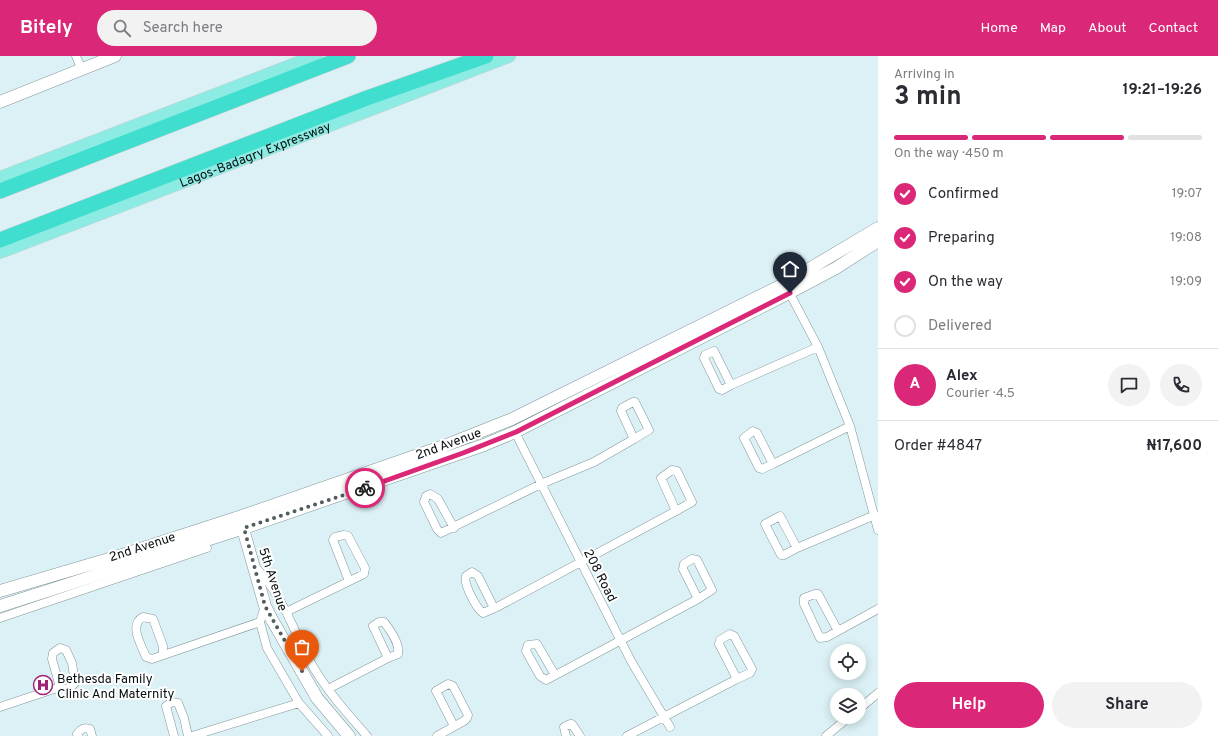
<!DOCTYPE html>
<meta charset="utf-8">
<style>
body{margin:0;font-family:Overpass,sans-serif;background:#f2f2f3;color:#2b2b33;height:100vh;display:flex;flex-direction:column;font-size:15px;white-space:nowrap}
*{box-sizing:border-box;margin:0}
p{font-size:13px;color:#7c7c81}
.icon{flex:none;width:22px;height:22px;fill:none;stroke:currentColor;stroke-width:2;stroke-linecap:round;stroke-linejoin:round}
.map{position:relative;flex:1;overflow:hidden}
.panel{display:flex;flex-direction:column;background:#fff;width:340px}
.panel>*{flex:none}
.tools{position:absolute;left:830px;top:588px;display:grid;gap:8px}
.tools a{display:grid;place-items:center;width:36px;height:36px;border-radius:50%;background:#fff;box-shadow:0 2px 10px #0003;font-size:20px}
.pin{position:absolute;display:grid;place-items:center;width:34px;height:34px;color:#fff;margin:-41px -17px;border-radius:50% 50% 50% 0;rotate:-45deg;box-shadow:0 0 4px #0007}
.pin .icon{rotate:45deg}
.courier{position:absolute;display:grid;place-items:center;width:40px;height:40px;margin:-20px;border:3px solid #db2777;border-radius:50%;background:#fff;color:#222;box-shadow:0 1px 5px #0007}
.overview em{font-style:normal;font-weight:700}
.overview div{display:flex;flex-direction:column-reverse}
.overview{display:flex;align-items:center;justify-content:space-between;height:68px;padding:0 16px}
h1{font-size:26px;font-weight:700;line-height:30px}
.bar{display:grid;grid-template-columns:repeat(4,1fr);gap:6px 4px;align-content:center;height:48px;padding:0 16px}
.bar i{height:5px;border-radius:3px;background:#e1e1e2}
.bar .on{background:#db2777}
.bar p{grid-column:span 4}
.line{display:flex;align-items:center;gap:10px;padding:0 16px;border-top:1px solid #e1e1e2}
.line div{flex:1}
.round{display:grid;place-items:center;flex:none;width:42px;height:42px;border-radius:21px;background:#f2f2f3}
ol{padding:0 16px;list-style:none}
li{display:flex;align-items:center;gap:12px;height:44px}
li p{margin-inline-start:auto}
li .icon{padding:4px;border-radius:50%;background:#db2777;color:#fff;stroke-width:4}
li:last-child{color:#7c7c81}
li i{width:22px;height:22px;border:2px solid #e1e1e2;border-radius:50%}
.action{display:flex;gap:8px;margin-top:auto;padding:8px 16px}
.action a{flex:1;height:46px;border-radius:24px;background:#db2777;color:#fff;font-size:16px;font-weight:700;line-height:46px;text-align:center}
.action a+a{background:#f2f2f3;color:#2b2b33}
header{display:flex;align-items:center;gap:24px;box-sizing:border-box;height:56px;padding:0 20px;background:#db2777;color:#fff}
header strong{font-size:19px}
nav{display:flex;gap:22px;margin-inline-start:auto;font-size:14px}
.search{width:280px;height:36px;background:#f2f2f3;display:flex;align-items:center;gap:10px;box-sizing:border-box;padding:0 14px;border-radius:22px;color:#7c7c81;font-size:15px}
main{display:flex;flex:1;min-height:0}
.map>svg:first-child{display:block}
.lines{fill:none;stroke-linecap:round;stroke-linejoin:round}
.street-casing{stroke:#83979b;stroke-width:9}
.secondary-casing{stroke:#83979b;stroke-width:13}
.primary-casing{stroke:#cdcfcf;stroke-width:14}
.highway-casing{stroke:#cdcfcf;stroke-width:16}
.street{stroke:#fff;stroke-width:8}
.secondary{stroke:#fff;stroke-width:12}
.primary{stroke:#8cebe2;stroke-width:13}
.highway{stroke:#40dece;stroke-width:15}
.done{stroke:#515d60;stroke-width:4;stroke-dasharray:0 7.2}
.route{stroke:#db2777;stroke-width:5}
.labels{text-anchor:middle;stroke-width:4;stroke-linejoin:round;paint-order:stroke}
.street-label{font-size:13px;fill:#070e10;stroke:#fff}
.poi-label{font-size:13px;fill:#070e10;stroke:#fff;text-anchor:start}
</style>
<header>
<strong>Bitely</strong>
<div class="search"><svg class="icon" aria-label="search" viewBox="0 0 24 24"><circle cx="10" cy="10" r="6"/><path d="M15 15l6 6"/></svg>Search here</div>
<nav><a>Home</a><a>Map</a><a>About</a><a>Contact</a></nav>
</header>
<main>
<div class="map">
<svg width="878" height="680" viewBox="0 0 878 680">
<rect width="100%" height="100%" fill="#dbf1f5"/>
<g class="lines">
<g class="street-casing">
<path id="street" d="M76,0L81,12
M788,234L818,291L850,370L878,474
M714,295L731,329L722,334L719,333L704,302L705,299Z
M731,329L818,291
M633,346H635L649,374L634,383L621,355L622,352Z
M753,375L757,377L773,408L762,413L759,412L744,382Z
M515,376L631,605L670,671
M773,408L850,370
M672,414L677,415L692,446L676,455L661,422Z
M780,460L797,492L784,499H781L765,468Z
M454,472L438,443L430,438L426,440L424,446L437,473L441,477L541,428L594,406L634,383
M797,492L875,459
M692,503L697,504L712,534L698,543L683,513L684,508Z
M254,510C282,537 293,574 311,607C326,634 347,657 367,680
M815,538H818L838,575L827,581L820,582L804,548V542Z
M265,550L260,566L267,592L299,647L328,680
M494,552L478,520L472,516L466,520C463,527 476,552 483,557L497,551L676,455
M286,556L364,518L365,512L348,480L344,479L335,481L333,484L349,525
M0,562L207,492
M838,575L878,553
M730,578L734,580L752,613L750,617L737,623L719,588L720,584Z
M163,599V590L153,563L143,561C128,569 142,590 146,601L152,603L260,566
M555,619L537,588L528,589L526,595L540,620L546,624L567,613L698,543
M328,633L388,602L373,570L379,566H384C390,574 400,587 398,598L388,602
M0,651L60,631C67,634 70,632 75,627L72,607L66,594L60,592L53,597L52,603L60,631
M859,653L878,637
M78,680L77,678C81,673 84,671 90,673L92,680
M174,680L166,650L172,646L178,647L184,662L188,680
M192,680L299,647
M437,680L464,665L467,662L468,659L453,630L448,628L436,635L454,670
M566,680L564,671L570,668H572L580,680
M627,680L737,623
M826,680L849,661"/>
</g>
<g class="secondary-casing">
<path id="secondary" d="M0,46L115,0
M241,466L265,550L271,562L317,642L349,680
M0,535L119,500L239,461L444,390L512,363L784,228L878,172
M0,550L244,472L484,389L515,376L789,237L836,212L878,185"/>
</g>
<g class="primary-casing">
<g id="primary">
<path d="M0,122L316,0"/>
<path id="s1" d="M0,196L509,0"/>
</g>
</g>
<g class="highway-casing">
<path id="highway" d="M0,135L348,0
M0,184L367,42L486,0"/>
</g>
<use href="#street" class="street"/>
<use href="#secondary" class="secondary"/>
<use href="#primary" class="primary"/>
<use href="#highway" class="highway"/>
</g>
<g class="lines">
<path class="done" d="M302,615L265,550L244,472L365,432"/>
<path class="route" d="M365,432L463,397L516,376L790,237"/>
</g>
<defs>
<g id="hospital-ring" transform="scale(1)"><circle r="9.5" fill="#fff" stroke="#a02377" stroke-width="1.5"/><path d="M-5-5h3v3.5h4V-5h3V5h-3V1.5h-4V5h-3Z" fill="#a02377"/></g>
</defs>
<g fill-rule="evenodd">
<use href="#hospital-ring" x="43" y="629"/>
</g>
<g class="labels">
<g class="street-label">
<text dy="5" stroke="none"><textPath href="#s1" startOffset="273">Lagos-Badagry Expressway</textPath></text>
<text transform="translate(448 387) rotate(-20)" y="5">2nd Avenue</text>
<text transform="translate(142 490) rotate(-18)" y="5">2nd Avenue</text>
<text transform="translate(601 519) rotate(63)" y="5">208 Road</text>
<text transform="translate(274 523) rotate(72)" y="5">5th Avenue</text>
</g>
<g class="poi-label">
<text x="57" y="627">Bethesda Family<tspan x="57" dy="15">Clinic And Maternity</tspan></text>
</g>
</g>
</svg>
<div class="tools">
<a><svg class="icon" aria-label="locate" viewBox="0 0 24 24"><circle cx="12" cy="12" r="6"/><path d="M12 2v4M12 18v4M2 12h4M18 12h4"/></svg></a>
<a><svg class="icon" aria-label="layers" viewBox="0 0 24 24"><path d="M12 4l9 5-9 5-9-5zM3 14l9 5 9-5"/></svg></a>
</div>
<div class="pin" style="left:302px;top:615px;background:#ea580c"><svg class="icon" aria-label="bag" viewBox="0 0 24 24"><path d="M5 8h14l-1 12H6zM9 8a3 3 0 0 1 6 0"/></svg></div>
<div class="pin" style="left:790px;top:237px;background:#1f2937"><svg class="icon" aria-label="home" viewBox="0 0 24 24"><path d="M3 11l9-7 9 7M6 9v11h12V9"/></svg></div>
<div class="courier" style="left:365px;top:432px"><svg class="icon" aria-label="bike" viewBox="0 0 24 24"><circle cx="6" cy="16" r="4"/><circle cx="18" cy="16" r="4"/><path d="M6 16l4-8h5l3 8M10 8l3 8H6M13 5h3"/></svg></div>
</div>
<section class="panel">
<div class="overview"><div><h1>3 min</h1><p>Arriving in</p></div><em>19:21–19:26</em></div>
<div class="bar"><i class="on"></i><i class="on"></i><i class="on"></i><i></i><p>On the way · 450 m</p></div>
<ol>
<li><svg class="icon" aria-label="check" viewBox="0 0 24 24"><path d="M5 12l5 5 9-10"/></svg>Confirmed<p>19:07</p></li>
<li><svg class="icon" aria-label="check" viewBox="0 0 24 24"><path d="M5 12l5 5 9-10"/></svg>Preparing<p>19:08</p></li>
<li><svg class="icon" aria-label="check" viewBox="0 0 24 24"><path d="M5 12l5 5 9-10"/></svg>On the way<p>19:09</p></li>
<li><i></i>Delivered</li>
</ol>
<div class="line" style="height:72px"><b class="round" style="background:#db2777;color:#fff">A</b><div><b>Alex</b><p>Courier · 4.5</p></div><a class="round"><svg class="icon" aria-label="chat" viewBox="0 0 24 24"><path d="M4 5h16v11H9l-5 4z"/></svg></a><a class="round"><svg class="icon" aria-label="phone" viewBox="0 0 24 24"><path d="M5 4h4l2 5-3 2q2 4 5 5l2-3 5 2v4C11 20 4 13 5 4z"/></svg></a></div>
<div class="line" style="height:52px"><div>Order #4847</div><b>₦17,600</b></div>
<div class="action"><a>Help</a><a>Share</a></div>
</section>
</main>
